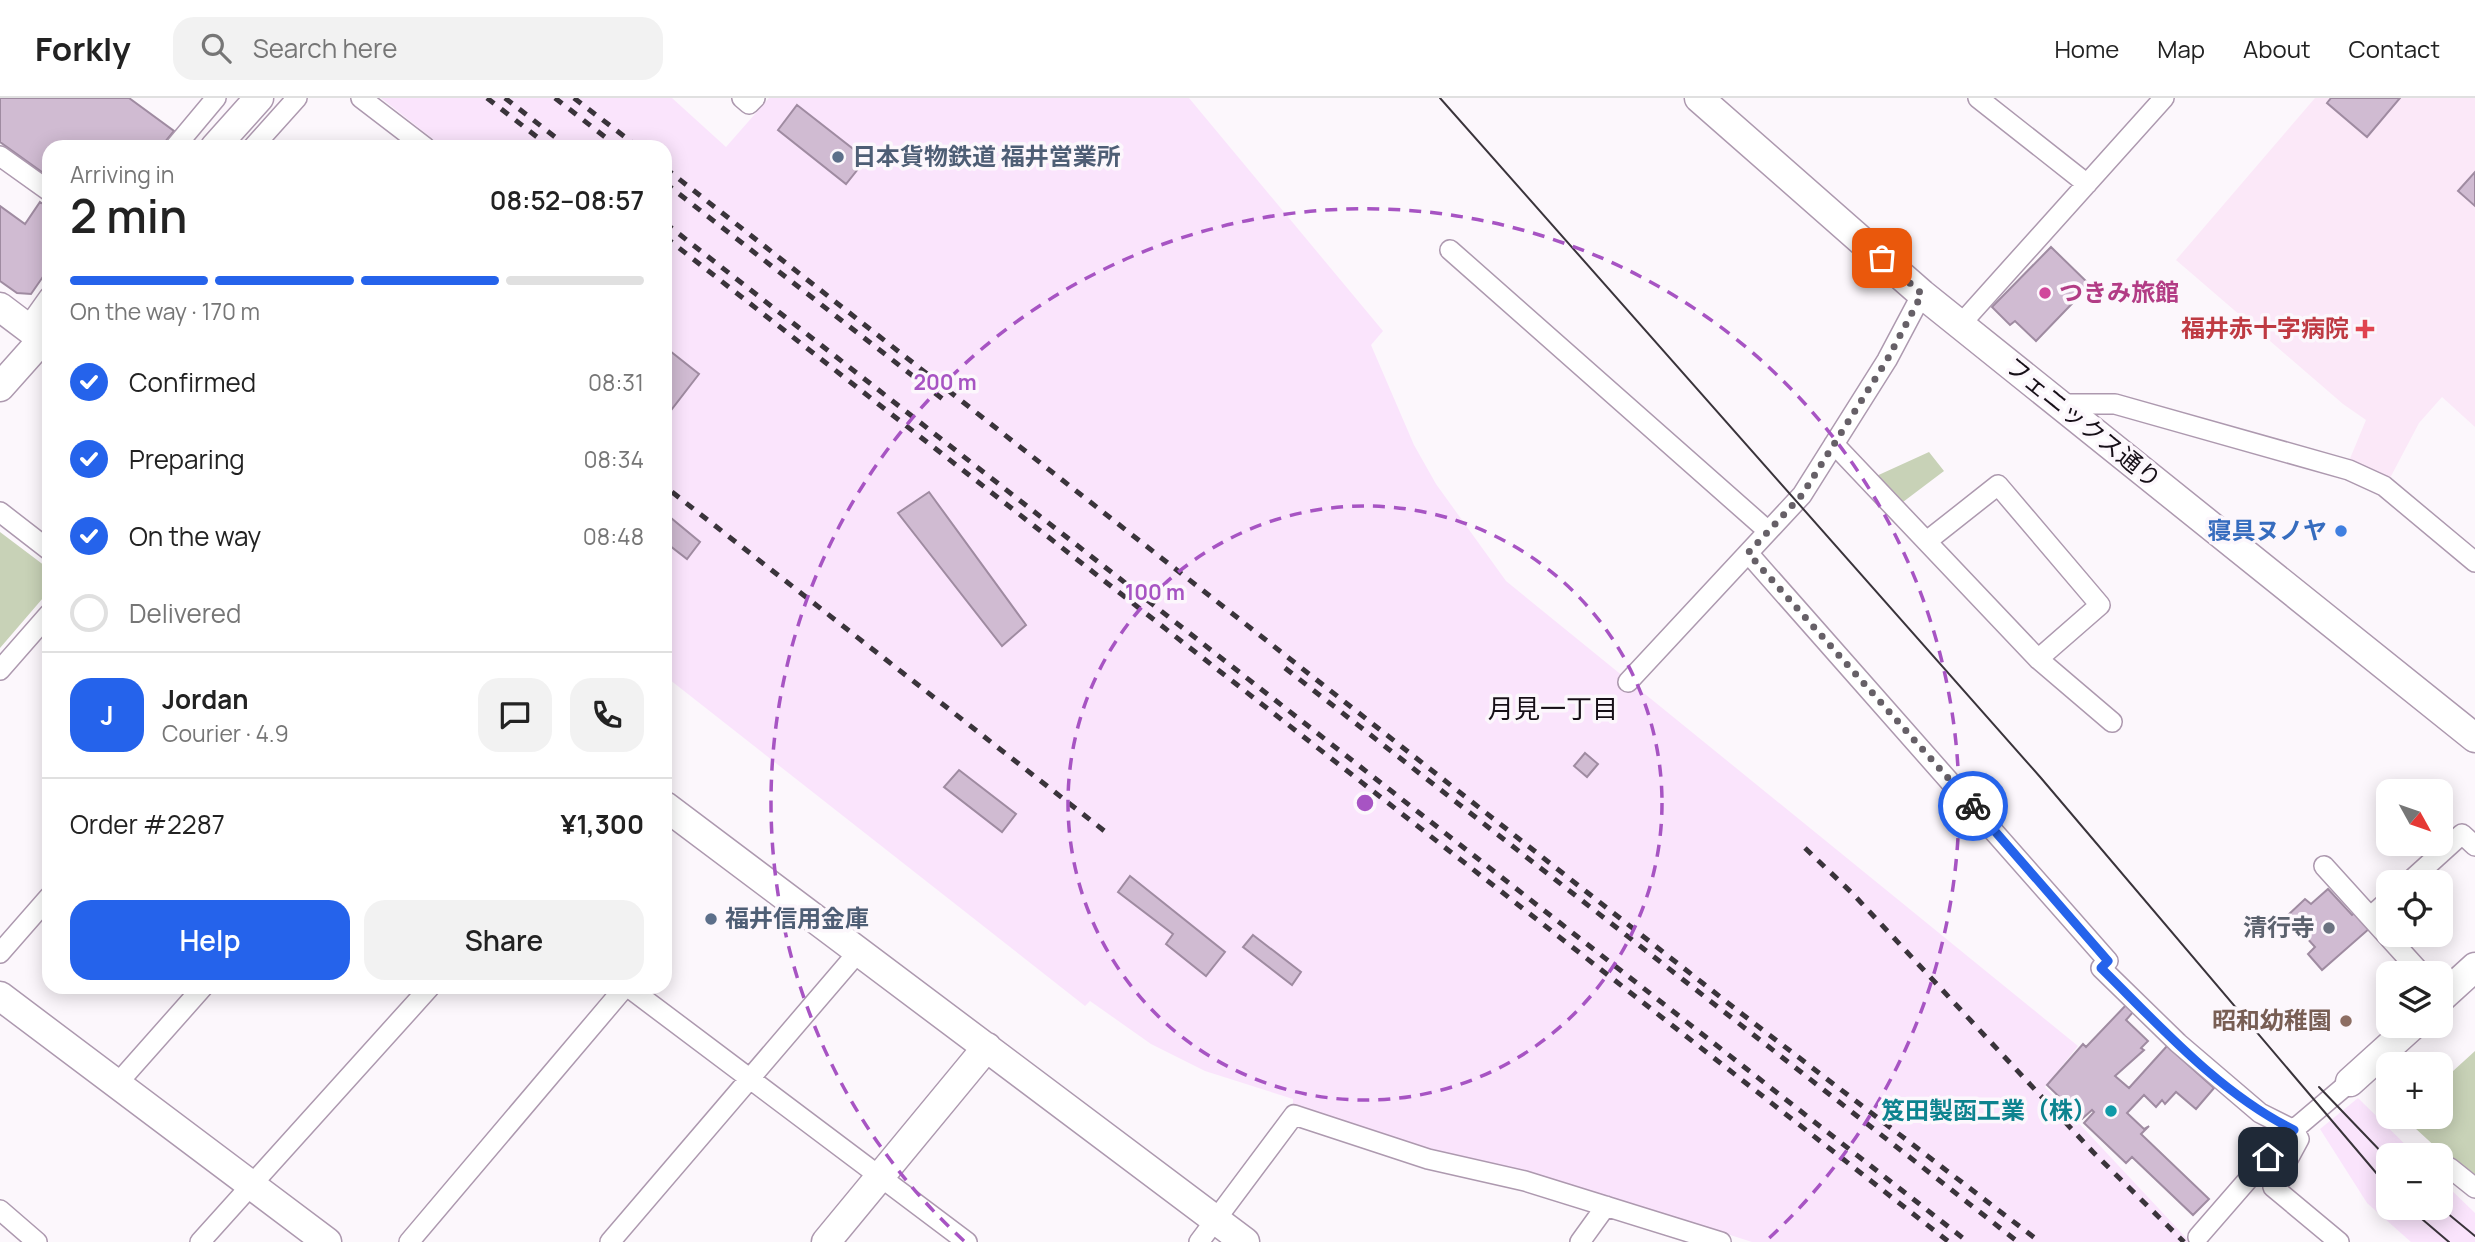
<!DOCTYPE html>
<meta charset="utf-8">
<style>
body{margin:0;font-family:Manrope,"Noto Sans JP",sans-serif;background:#f2f2f2;color:#222;height:100vh;display:flex;flex-direction:column;font-size:26px;white-space:nowrap}
*{box-sizing:border-box;margin:0}
p{font-size:23px;color:#767676}
.icon{flex:none;width:38px;height:38px;fill:none;stroke:currentColor;stroke-width:2;stroke-linecap:round;stroke-linejoin:round}
.map{position:relative;flex:1;overflow:hidden}
.side{position:absolute;left:42px;top:42px;width:630px;height:854px;display:flex;flex-direction:column;background:#fff;border-radius:21px;box-shadow:0 4px 18px #0003}
.side>*{flex:none}
.needle{width:46px;rotate:130deg}
.tools{position:absolute;left:2376px;top:681px;display:grid;gap:14px}
.tools a{display:grid;place-items:center;width:77px;height:77px;border-radius:14px;background:#fff;box-shadow:0 4px 18px #0003;font-size:35px}
.pin{position:absolute;display:grid;place-items:center;width:60px;height:60px;color:#fff;margin:-30px;border-radius:14px;box-shadow:0 4px 10px #0006}
.courier{position:absolute;display:grid;place-items:center;width:70px;height:70px;margin:-35px;border:5px solid #2563eb;border-radius:50%;background:#fff;color:#222;box-shadow:0 2px 9px #0007}
.overview em{font-style:normal;font-weight:600}
.overview div{display:flex;flex-direction:column-reverse}
.overview{display:flex;align-items:center;justify-content:space-between;height:119px;padding:0 28px}
h1{font-size:46px;font-weight:600;line-height:52px}
.bar{display:grid;grid-template-columns:repeat(4,1fr);gap:10px 7px;align-content:center;height:84px;padding:0 28px}
.bar i{height:9px;border-radius:5px;background:#e0e0e0}
.bar .active{background:#2563eb}
.bar p{grid-column:span 4}
.line{display:flex;align-items:center;gap:18px;padding:0 28px;border-top:2px solid #e0e0e0}
.line div{flex:1}
.round{display:grid;place-items:center;flex:none;width:74px;height:74px;border-radius:21px;background:#f2f2f2}
ol{padding:0 28px;list-style:none}
li{display:flex;align-items:center;gap:21px;height:77px}
li p{margin-inline-start:auto}
li .icon{padding:7px;border-radius:50%;background:#2563eb;color:#fff;stroke-width:4}
li:last-child{color:#767676}
li i{width:38px;height:38px;border:4px solid #e0e0e0;border-radius:50%}
.primary-button{display:flex;gap:14px;margin-top:auto;padding:14px 28px}
.primary-button a{flex:1;height:80px;border-radius:21px;background:#2563eb;color:#fff;font-size:28px;font-weight:600;line-height:80px;text-align:center}
.primary-button a+a{background:#f2f2f2;color:#222}
header{display:flex;align-items:center;gap:42px;box-sizing:border-box;height:98px;padding:0 35px;background:#fff;border-bottom:2px solid #e0e0e0}
header strong{font-size:33px}
nav{display:flex;gap:38px;margin-inline-start:auto;font-size:24px}
.search{width:490px;height:63px;background:#f2f2f2;display:flex;align-items:center;gap:18px;box-sizing:border-box;padding:0 24px;border-radius:21px;color:#767676;font-size:26px}
.map>svg:first-child{display:block}
.built{fill:#fae4fc}
.medical{fill:#fbe8f8}
.green{fill:#c8d2b7}
.building{fill:#d0bbd2;stroke:#9f8ba1;stroke-width:2}
.lines{fill:none;stroke-linecap:round;stroke-linejoin:round}
.street-casing{stroke:#ad99af;stroke-width:22}
.secondary-casing{stroke:#ad99af;stroke-width:31}
.street{stroke:#fff;stroke-width:19}
.secondary{stroke:#fff;stroke-width:28}
.tram{stroke:#3a343b;stroke-width:2}
.rail{stroke:#3a343b;stroke-width:5;stroke-dasharray:9 9;stroke-linecap:butt}
.done{stroke:#666067;stroke-width:7;stroke-dasharray:0 12.6}
.route{stroke:#2563eb;stroke-width:9}
.ring{fill:none;stroke:#a754c3;stroke-width:3.5;stroke-dasharray:12 9}
.service-dot{fill:#5c6f8a;stroke:#fcf7fc;stroke-width:2.5}
.hotel-dot{fill:#d1479c;stroke:#fcf7fc;stroke-width:2.5}
.health-dot{fill:#e0444e;stroke:#fcf7fc;stroke-width:2.5}
.shop-dot{fill:#3f7fe0;stroke:#fcf7fc;stroke-width:2.5}
.worship-dot{fill:#6b7280;stroke:#fcf7fc;stroke-width:2.5}
.education-dot{fill:#8d6e63;stroke:#fcf7fc;stroke-width:2.5}
.culture-dot{fill:#0f9aa8;stroke:#fcf7fc;stroke-width:2.5}
.labels{text-anchor:middle;stroke-width:7;stroke-linejoin:round;paint-order:stroke}
.service-label{font-size:24px;font-weight:bold;fill:#4e5e75;stroke:#fcf7fc;text-anchor:start}
.hotel-label{font-size:24px;font-weight:bold;fill:#b23c85;stroke:#fcf7fc;text-anchor:start}
.health-label{font-size:24px;font-weight:bold;fill:#be3a42;stroke:#fcf7fc;text-anchor:end}
.street-label{font-size:24px;fill:#160f17;stroke:#fcf7fc}
.shop-label{font-size:24px;font-weight:bold;fill:#366cbe;stroke:#fcf7fc;text-anchor:end}
.worship-label{font-size:24px;font-weight:bold;fill:#5b616d;stroke:#fcf7fc;text-anchor:end}
.education-label{font-size:24px;font-weight:bold;fill:#785e54;stroke:#fcf7fc;text-anchor:end}
.culture-label{font-size:24px;font-weight:bold;fill:#0d838f;stroke:#fcf7fc;text-anchor:end}
.neighbourhood-label{font-size:26px;fill:#160f17;stroke:#fcf7fc}
.centre{fill:#a754c3;stroke:#fcf7fc;stroke-width:3.5}
.ring-label{font-size:21px;text-anchor:middle;font-weight:bold;fill:#a754c3;stroke:#fcf7fc;stroke-width:7;stroke-linejoin:round;paint-order:stroke}
</style>
<header>
<strong>Forkly</strong>
<div class="search"><svg class="icon" aria-label="search" viewBox="0 0 24 24"><circle cx="10" cy="10" r="6"/><path d="M15 15l6 6"/></svg>Search here</div>
<nav><a>Home</a><a>Map</a><a>About</a><a>Contact</a></nav>
</header>
<div class="map">
<svg width="2475" height="1144" viewBox="0 0 2475 1144">
<rect width="100%" height="100%" fill="#fcf7fc"/>
<path class="built" d="M381,0H672L726,49L769,0H1189L1383,233L1371,247L1414,347L1436,386L1506,483L2078,948L2045,989L2190,1144H1752L1615,1100L1512,1071L1433,1054L1293,1006V1001L1205,973L1151,946L1090,903L1085,908L665,578V49H443Z
M2358,1000L2416,1057H2389V1110H2441V1082L2475,1115V1144H2411L2367,1105L2320,1031Z"/>
<path class="medical" d="M2315,0H2475V329L2442,299L2419,325L2389,382L2349,363L2366,322L2343,306L2176,162Z"/>
<path class="green" d="M1929,354L1944,373L1899,407L1872,380Z
M0,434L49,471V493L0,550Z
M2475,953V1085L2403,1019L2441,1018V984Z"/>
<path class="building" d="M0,0H129L174,33L161,49H49V79L0,44Z
M2331,0H2400L2367,39L2327,5Z
M797,7L866,61L846,86L778,32Z
M2475,74V108L2458,93Z
M40,104L49,110V170L31,196L17,195L0,183V108L25,126Z
M2051,149L2090,187L2036,243L2015,223L2010,227L1992,209Z
M665,249L699,276L665,320Z
M929,394L1026,527L1002,548L898,415Z
M665,415L700,444L687,461L665,444Z
M1585,655L1598,666L1587,679L1574,668Z
M959,672L1016,716L1002,734L944,689Z
M1130,778L1225,854L1206,878L1166,846L1173,836L1118,794Z
M2328,791L2352,817L2356,814L2370,830L2322,872L2308,856L2315,849L2287,818L2305,801L2311,806Z
M1253,837L1301,874L1292,887L1243,849Z
M2127,906L2134,913L2126,922L2148,943L2141,950L2144,952L2115,978L2129,990L2167,948L2214,990L2196,1011L2176,994L2165,1006L2162,1002L2156,1009L2144,997L2127,1015L2144,1031L2149,1028L2141,1036L2209,1101L2193,1117L2132,1059L2126,1065L2084,1025L2094,1014L2092,1012L2082,1021L2047,987L2083,946L2086,949Z"/>
<g class="lines">
<g class="street-casing">
<path id="street" d="M361,0L425,49
M742,0L749,6L755,0
M1978,0L2087,86
M175,49L216,0
M253,49L297,0
M0,58L49,93
M1450,152L1768,433
M1960,227L2164,0
M27,230L49,199
M2059,306H2115L2349,372L2384,388L2475,464
M1834,346L2038,561L2112,624
M0,414L49,452
M1927,443L1998,387L2100,507L2038,561
M1748,455L2108,863L2101,870L2178,945L2260,1015L2294,1032L2299,1041L2273,1089L2339,1144
M0,572L49,516
M1628,584L1802,397L1887,262L1922,196
M2324,768L2421,875
M2409,784L2462,736L2475,748
M2370,819L2389,802
M0,855L49,799
M628,889L967,1144
M117,986L203,889
M2450,1070L2475,1090
M0,1112L37,1144
M2198,1139L2285,1039L2350,984
M200,1144L430,889
M409,1144L625,889
M610,1144L859,853
M1199,1144L1294,1017L1428,1061L1525,1083L1721,1144
M1580,1144L1606,1108"/>
</g>
<g class="secondary-casing">
<path id="secondary" d="M1699,0L1922,196L2475,640
M215,49L259,0
M0,209L49,246
M0,289L49,234
M665,708L1245,1144
M0,898L327,1144
M2441,900L2475,869
M2350,984L2412,928
M826,1144L987,949"/>
</g>
<use href="#street" class="street"/>
<use href="#secondary" class="secondary"/>
<path class="tram" d="M1440,0L2041,680L2389,1090
M2319,989L2389,1062
M2409,1110L2449,1144
M2441,1110L2475,1138"/>
<path class="rail" d="M487,0L550,49
M505,0L568,49
M555,0L618,49
M574,0L638,49
M665,70L1742,916L2040,1144
M665,85L949,306
M665,125L1968,1144
M665,139L1949,1144
M672,394L1107,735
M1285,570L2018,1144
M1805,750L1853,796L2093,1054L2184,1144"/>
</g>
<g class="lines">
<path class="done" d="M1882,160L1922,196L1887,262L1802,397L1748,455L1973,708"/>
<path class="route" d="M1973,708L2108,863L2101,870C2160,928 2219,995 2294,1032L2268,1059"/>
</g>
<g class="ring">
<circle cx="1365" cy="705" r="297"/>
<path d="M964 1143A594 594 0 1 1 1766 1143"/>
</g>
<g class="service-dot">
<circle cx="838" cy="59" r="7"/>
<circle cx="711" cy="821" r="7"/>
</g>
<circle class="hotel-dot" cx="2045" cy="195" r="7"/>
<path class="health-dot" d="M2361.5 220.5h7v7h7v7h-7v7h-7v-7h-7v-7h7z"/>
<circle class="shop-dot" cx="2341" cy="433" r="7"/>
<circle class="worship-dot" cx="2329" cy="830" r="7"/>
<circle class="education-dot" cx="2346" cy="923" r="7"/>
<circle class="culture-dot" cx="2111" cy="1013" r="7"/>
<g class="labels">
<g class="service-label">
<text x="852" y="67">日本貨物鉄道 福井営業所</text>
<text x="725" y="829">福井信用金庫</text>
</g>
<g class="hotel-label">
<text x="2059" y="203">つきみ旅館</text>
</g>
<g class="health-label">
<text x="2349" y="239">福井赤十字病院</text>
</g>
<g class="street-label">
<text transform="translate(2083 325) rotate(39)" y="8">フェニックス通り</text>
</g>
<g class="shop-label">
<text x="2327" y="441">寝具ヌノヤ</text>
</g>
<g class="worship-label">
<text x="2315" y="838">清行寺</text>
</g>
<g class="education-label">
<text x="2332" y="931">昭和幼稚園</text>
</g>
<g class="culture-label">
<text x="2097" y="1021">笈田製函工業（株）</text>
</g>
<g class="neighbourhood-label">
<text x="1553" y="620">月見一丁目</text>
</g>
</g>
<circle cx="1365" cy="705" r="10" class="centre"/>
<g class="ring-label">
<text x="945" y="292">200 m</text>
<text x="1155" y="502">100 m</text>
</g>
</svg>
<div class="tools">
<a><svg class="needle" viewBox="-14 -14 28 28"><path d="M0-13l5 13h-10z" fill="#e53935"/><path d="M0 13l5-13h-10z" fill="#767676"/></svg></a>
<a><svg class="icon" aria-label="locate" viewBox="0 0 24 24"><circle cx="12" cy="12" r="6"/><path d="M12 2v4M12 18v4M2 12h4M18 12h4"/></svg></a>
<a><svg class="icon" aria-label="layers" viewBox="0 0 24 24"><path d="M12 4l9 5-9 5-9-5zM3 14l9 5 9-5"/></svg></a>
<a>+</a>
<a>−</a>
</div>
<div class="pin" style="left:1882px;top:160px;background:#ea580c"><svg class="icon" aria-label="bag" viewBox="0 0 24 24"><path d="M5 8h14l-1 12H6zM9 8a3 3 0 0 1 6 0"/></svg></div>
<div class="pin" style="left:2268px;top:1059px;background:#1f2937"><svg class="icon" aria-label="home" viewBox="0 0 24 24"><path d="M3 11l9-7 9 7M6 9v11h12V9"/></svg></div>
<div class="courier" style="left:1973px;top:708px"><svg class="icon" aria-label="bike" viewBox="0 0 24 24"><circle cx="6" cy="16" r="4"/><circle cx="18" cy="16" r="4"/><path d="M6 16l4-8h5l3 8M10 8l3 8H6M13 5h3"/></svg></div>
<section class="side">
<div class="overview"><div><h1>2 min</h1><p>Arriving in</p></div><em>08:52–08:57</em></div>
<div class="bar"><i class="active"></i><i class="active"></i><i class="active"></i><i></i><p>On the way · 170 m</p></div>
<ol>
<li><svg class="icon" aria-label="check" viewBox="0 0 24 24"><path d="M5 12l5 5 9-10"/></svg>Confirmed<p>08:31</p></li>
<li><svg class="icon" aria-label="check" viewBox="0 0 24 24"><path d="M5 12l5 5 9-10"/></svg>Preparing<p>08:34</p></li>
<li><svg class="icon" aria-label="check" viewBox="0 0 24 24"><path d="M5 12l5 5 9-10"/></svg>On the way<p>08:48</p></li>
<li><i></i>Delivered</li>
</ol>
<div class="line" style="height:126px"><b class="round" style="background:#2563eb;color:#fff">J</b><div><b>Jordan</b><p>Courier · 4.9</p></div><a class="round"><svg class="icon" aria-label="chat" viewBox="0 0 24 24"><path d="M4 5h16v11H9l-5 4z"/></svg></a><a class="round"><svg class="icon" aria-label="phone" viewBox="0 0 24 24"><path d="M5 4h4l2 5-3 2q2 4 5 5l2-3 5 2v4C11 20 4 13 5 4z"/></svg></a></div>
<div class="line" style="height:91px"><div>Order #2287</div><b>¥1,300</b></div>
<div class="primary-button"><a>Help</a><a>Share</a></div>
</section>
</div>
